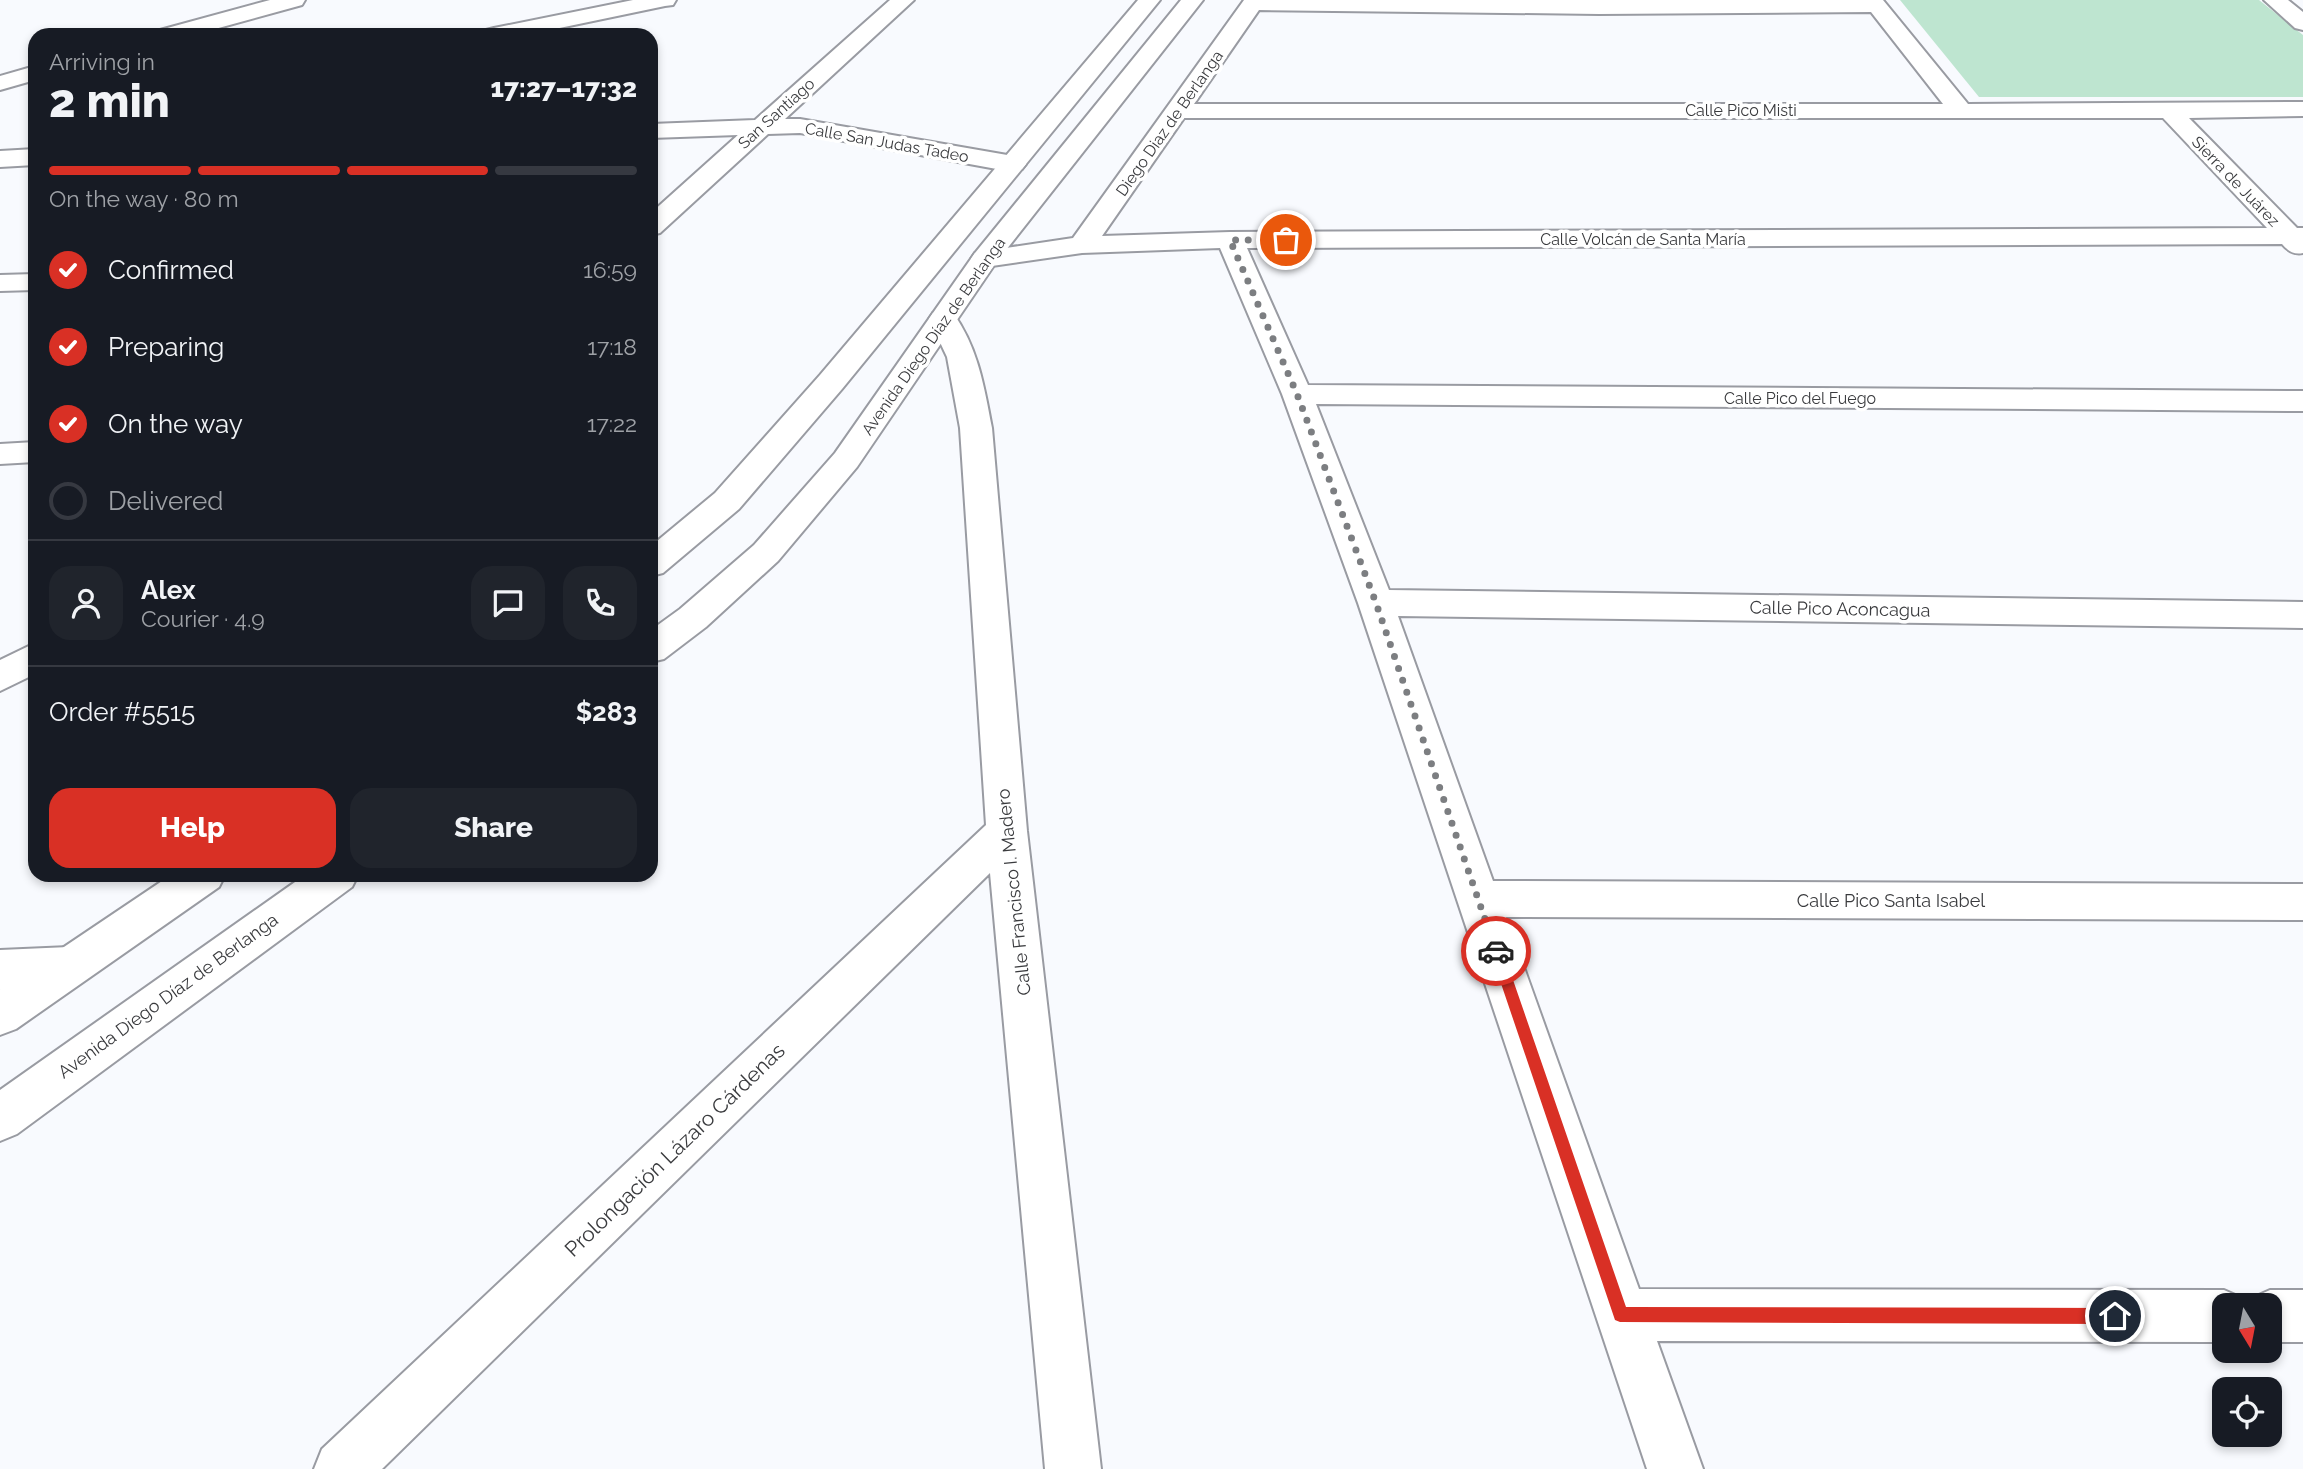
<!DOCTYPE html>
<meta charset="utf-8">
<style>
body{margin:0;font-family:Raleway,sans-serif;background:#20242c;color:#f1f3f6;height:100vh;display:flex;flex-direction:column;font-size:26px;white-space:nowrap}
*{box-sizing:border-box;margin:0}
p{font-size:23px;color:#9ea1a6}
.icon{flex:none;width:38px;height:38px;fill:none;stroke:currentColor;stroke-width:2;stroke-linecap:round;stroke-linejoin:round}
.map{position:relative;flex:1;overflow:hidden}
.details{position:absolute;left:28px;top:28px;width:630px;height:854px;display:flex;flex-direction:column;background:#171b24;border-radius:21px;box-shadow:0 4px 10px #0003}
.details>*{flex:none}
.needle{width:46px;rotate:170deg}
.buttons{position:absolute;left:2212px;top:1293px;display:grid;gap:14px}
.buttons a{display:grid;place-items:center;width:70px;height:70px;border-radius:14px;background:#171b24;box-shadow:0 4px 10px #0003;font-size:35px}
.pin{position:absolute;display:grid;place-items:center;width:60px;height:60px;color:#fff;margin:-30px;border:4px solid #fff;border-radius:50%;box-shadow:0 2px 7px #0007}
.courier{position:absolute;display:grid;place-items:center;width:70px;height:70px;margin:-35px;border:5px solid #d93025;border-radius:50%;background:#fff;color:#222;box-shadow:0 2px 9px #0007}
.head em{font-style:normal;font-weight:800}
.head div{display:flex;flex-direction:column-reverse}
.head{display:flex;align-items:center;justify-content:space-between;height:119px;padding:0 21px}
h1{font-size:46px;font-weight:800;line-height:52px}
.bar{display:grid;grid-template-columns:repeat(4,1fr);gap:10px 7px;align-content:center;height:84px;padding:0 21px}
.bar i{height:9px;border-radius:5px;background:#363941}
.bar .on{background:#d93025}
.bar p{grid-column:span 4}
.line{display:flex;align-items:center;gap:18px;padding:0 21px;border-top:2px solid #363941}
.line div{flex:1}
.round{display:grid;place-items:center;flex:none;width:74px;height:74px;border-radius:21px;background:#20242c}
ol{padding:0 21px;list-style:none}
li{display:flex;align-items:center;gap:21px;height:77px}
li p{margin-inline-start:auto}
li .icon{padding:7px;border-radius:50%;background:#d93025;color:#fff;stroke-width:4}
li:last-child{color:#9ea1a6}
li i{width:38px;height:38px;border:4px solid #363941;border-radius:50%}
.primary-button{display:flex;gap:14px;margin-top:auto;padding:14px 21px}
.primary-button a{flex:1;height:80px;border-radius:21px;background:#d93025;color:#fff;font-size:28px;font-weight:800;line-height:80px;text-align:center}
.primary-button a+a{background:#20242c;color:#f1f3f6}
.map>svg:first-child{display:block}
.green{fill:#bee5d0}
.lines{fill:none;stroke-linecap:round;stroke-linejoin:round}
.street-casing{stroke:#999ba2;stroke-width:4}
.secondary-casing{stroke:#999ba2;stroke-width:4}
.street{fill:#fff;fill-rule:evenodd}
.secondary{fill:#fff;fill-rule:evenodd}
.route{fill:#d93025}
.done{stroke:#7c7e81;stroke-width:7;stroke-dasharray:0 12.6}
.labels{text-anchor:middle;stroke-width:7;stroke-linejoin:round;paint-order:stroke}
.far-street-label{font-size:16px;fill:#3a3b3e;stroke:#fff}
.street-label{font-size:18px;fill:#3a3b3e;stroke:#fff}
.near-street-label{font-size:21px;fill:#3a3b3e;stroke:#fff}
</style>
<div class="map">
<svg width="2303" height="1469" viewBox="0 0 2303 1469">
<rect width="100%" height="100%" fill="#f8fafe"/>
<path class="green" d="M1900,0H2259L2303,35V97H1979Z"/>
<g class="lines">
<g class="street-casing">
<path id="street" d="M270,0H305L302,5L193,35H157L160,30Z
M633,0H676L673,5L665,6L526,35H483L486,30L494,28Z
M890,0H914L785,119H800L1013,156L1022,159L1026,164L1022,169L1013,172L800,133L768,134L660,233L651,235V213L738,135L651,138V124L755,120Z
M1244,0H1883L1968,104L2303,102V116L2189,118L2297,228H2303V253C2294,255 2288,251 2282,244L1247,248L1308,385L2303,391V411L1316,404L1389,590L2303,602V628L1398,616L1493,881L2303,884V920L1506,917L1639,1289L2224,1290L2242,1298L2246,1306H2224V1342L1657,1341L1703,1469H1647L1358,603L1282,394L1220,248L1082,253L985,267L975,265L971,259L975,253L985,251L1073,238ZM1259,10L1599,14L1871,12L1943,104H1194ZM1184,118H2163L2267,228L1230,232L1102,236Z
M2264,0H2288L2303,12V30L2295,28Z
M35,66V80L0,90V76Z
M35,149V165L0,167V151Z
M35,274V290L0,291V275Z
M943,310L953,313C978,348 984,386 992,428L1027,831L1101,1469H1045L990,873L382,1469H314L322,1449L986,825L960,428L947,357L929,319L933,313Z
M35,442V462L0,464V444Z
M35,643V674L0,691V660Z
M69,947L85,952L91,966L85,980L69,985L0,990V950Z
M2270,1290H2303V1342H2270V1306H2248L2252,1298Z"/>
</g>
<g class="secondary-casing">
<path id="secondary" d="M1138,0H1160L842,389L739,509L663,573L651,576V546L715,493L820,375Z
M1181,0H1203L995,264L857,467L778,561L706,627L664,659L651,662V630L680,609L754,545L835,453L975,253Z
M171,875H225L219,887L16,1029L0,1035V990Z
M305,875H358L352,887L17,1134L0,1141V1090Z"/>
</g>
<use href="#street" class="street"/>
<use href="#secondary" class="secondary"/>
</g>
<path class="route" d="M1496,945L1503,951L1626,1307L2115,1308L2120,1311L2122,1316L2120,1321L2115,1324L1620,1322L1615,1320L1490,951Z"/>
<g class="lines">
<path class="done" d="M1286,240H1230L1297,394L1376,603L1496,951"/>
</g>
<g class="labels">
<g class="far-street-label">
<text x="1741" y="116">Calle Pico Misti</text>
<text transform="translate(776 113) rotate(-42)" y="6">San Santiago</text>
<text transform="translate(1169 123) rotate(-55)" y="6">Diego Diaz de Berlanga</text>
<text transform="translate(887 142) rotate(10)" y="6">Calle San Judas Tadeo</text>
<text transform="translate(2236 181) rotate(46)" y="6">Sierra de Juárez</text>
<text x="1643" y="245">Calle Volcán de Santa María</text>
<text transform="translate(933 336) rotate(-55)" y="6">Avenida Diego Díaz de Berlanga</text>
<text x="1800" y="404">Calle Pico del Fuego</text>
</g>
<g class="street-label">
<text transform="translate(1840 609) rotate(1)" y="6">Calle Pico Aconcagua</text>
<text transform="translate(1014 892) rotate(-96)" y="6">Calle Francisco I. Madero</text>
<text x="1891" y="907">Calle Pico Santa Isabel</text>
<text transform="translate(168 996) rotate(-36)" y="6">Avenida Diego Díaz de Berlanga</text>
</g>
<g class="near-street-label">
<text transform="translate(675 1150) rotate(-44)" y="7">Prolongación Lázaro Cárdenas</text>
</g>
</g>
</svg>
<div class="buttons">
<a><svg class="needle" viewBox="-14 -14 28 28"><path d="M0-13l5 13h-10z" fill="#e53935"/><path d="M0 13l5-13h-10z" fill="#9ea1a6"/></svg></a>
<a><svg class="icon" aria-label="locate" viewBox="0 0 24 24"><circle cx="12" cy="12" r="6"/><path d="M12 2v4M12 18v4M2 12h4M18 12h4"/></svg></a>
</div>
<div class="pin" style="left:1286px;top:240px;background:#ea580c"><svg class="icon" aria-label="bag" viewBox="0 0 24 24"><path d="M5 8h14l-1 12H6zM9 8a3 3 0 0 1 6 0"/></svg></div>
<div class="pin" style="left:2115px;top:1316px;background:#1f2937"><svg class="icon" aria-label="home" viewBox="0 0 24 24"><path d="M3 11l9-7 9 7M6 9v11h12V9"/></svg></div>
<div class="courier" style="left:1496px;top:951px"><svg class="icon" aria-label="car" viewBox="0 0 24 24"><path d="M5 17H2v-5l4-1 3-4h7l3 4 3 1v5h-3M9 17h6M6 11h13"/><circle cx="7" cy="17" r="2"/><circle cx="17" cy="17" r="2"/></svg></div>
<section class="details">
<div class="head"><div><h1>2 min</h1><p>Arriving in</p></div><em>17:27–17:32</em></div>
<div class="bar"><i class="on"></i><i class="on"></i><i class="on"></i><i></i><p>On the way · 80 m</p></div>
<ol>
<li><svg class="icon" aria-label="check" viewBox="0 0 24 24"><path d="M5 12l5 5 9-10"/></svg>Confirmed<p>16:59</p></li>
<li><svg class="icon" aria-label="check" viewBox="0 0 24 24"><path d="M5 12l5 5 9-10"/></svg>Preparing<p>17:18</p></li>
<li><svg class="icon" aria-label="check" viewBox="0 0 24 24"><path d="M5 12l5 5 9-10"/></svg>On the way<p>17:22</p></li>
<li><i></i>Delivered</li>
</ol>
<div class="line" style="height:126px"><a class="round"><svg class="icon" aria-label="person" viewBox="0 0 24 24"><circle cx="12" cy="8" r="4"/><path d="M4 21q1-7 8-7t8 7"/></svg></a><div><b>Alex</b><p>Courier · 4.9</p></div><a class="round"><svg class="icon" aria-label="chat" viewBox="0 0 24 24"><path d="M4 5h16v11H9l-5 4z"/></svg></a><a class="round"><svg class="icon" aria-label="phone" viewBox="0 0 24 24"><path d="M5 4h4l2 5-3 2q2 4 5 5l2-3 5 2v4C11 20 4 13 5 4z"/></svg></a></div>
<div class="line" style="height:91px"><div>Order #5515</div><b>$283</b></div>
<div class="primary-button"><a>Help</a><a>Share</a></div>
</section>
</div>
